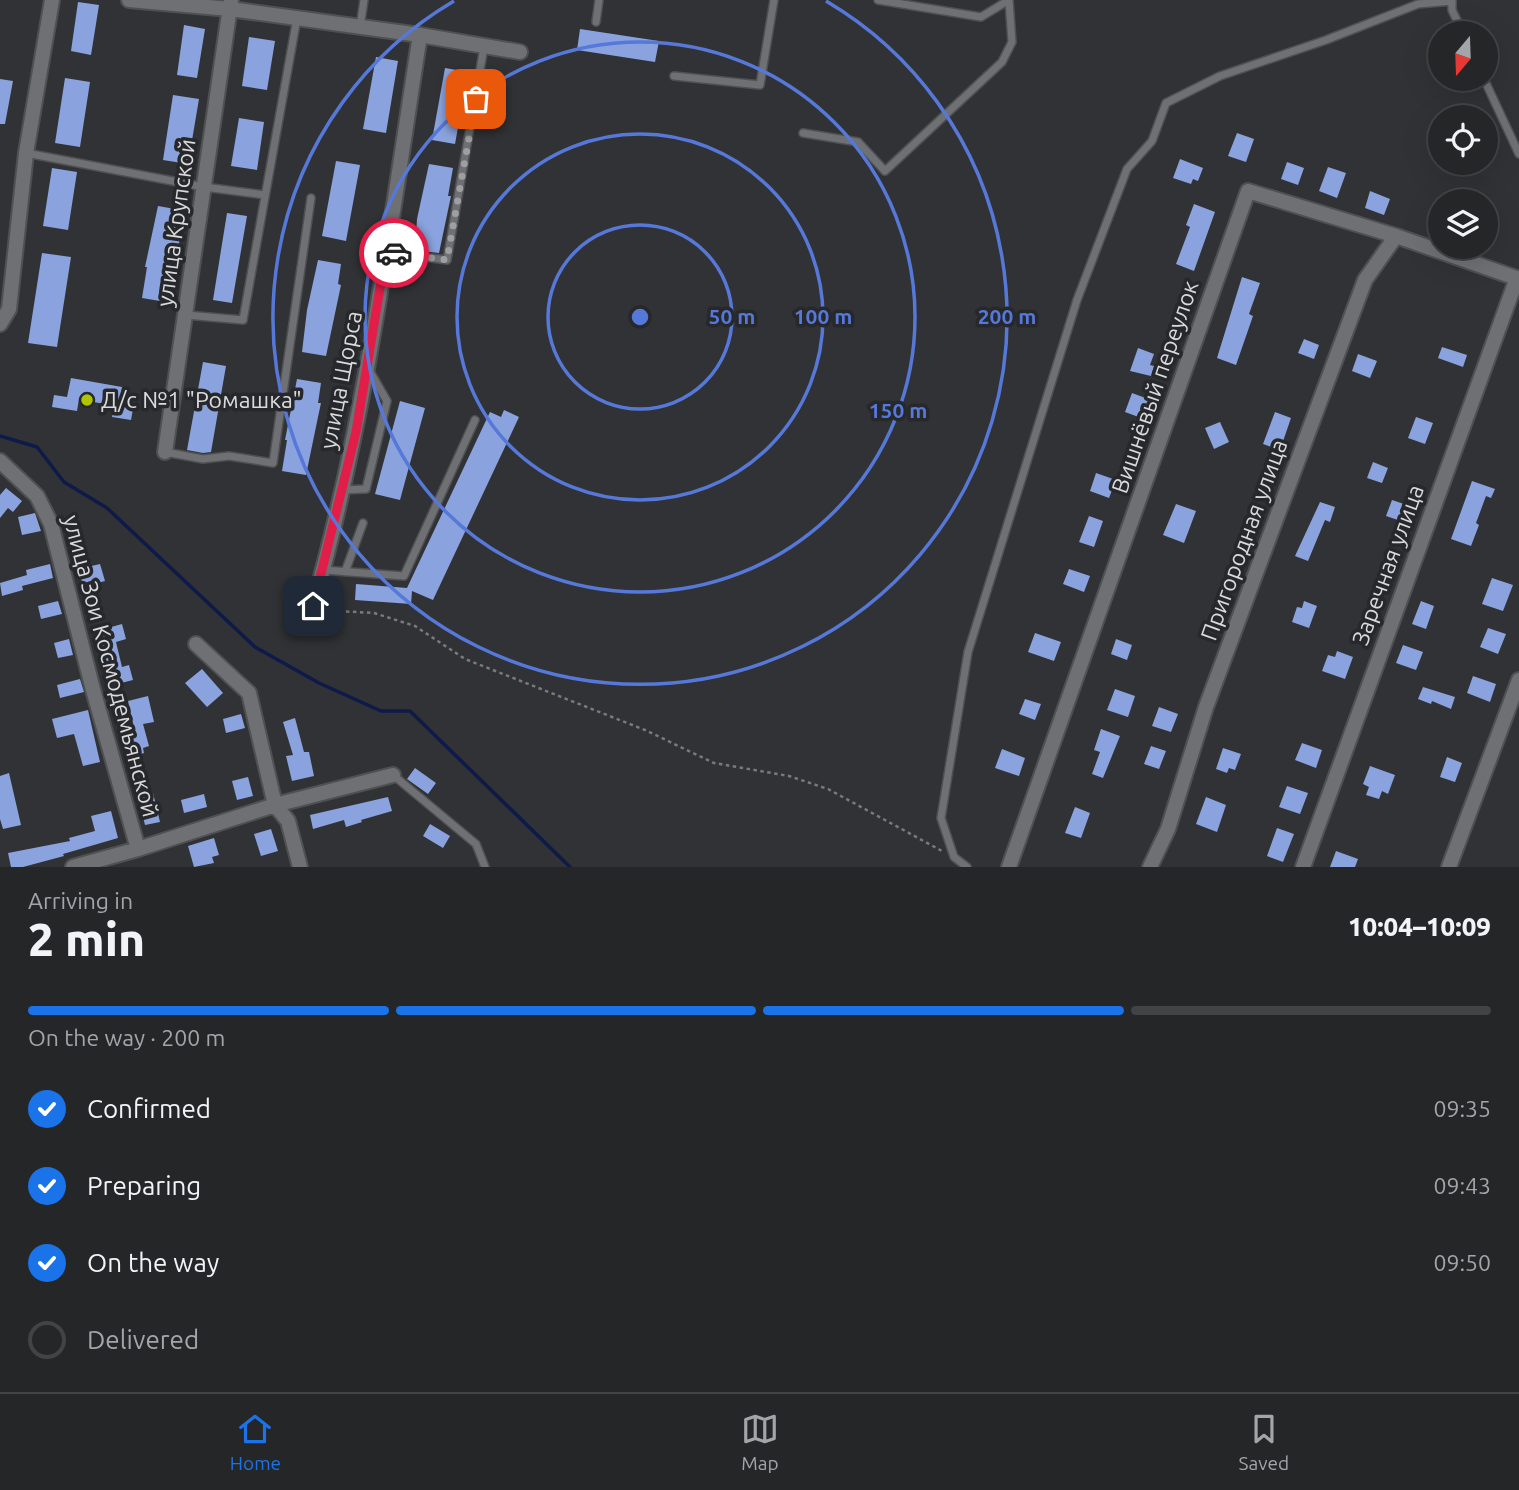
<!DOCTYPE html>
<meta charset="utf-8">
<style>
body{margin:0;font-family:Ubuntu,sans-serif;background:#313234;color:#f1f3f6;height:100vh;display:flex;flex-direction:column;font-size:26px;white-space:nowrap}
*{box-sizing:border-box;margin:0}
p{font-size:23px;color:#a3a5a8}
.icon{flex:none;width:38px;height:38px;fill:none;stroke:currentColor;stroke-width:2;stroke-linecap:round;stroke-linejoin:round}
.map{position:relative;height:867px;overflow:hidden}
.sheet{display:flex;flex-direction:column;background:#252628;flex:1}
.sheet>*{flex:none}
.needle{width:46px;rotate:199deg}
.buttons{position:absolute;left:1428px;top:21px;display:grid;gap:14px}
.buttons a{display:grid;place-items:center;width:70px;height:70px;border-radius:50%;background:#252628;box-shadow:0 7px 28px #0002,0 0 0 2px #424345;font-size:35px}
.pin{position:absolute;display:grid;place-items:center;width:60px;height:60px;color:#fff;margin:-30px;border-radius:14px;box-shadow:0 4px 10px #0006}
.courier{position:absolute;display:grid;place-items:center;width:70px;height:70px;margin:-35px;border:5px solid #e11d48;border-radius:50%;background:#fff;color:#222;box-shadow:0 2px 9px #0007}
.overview em{font-style:normal;font-weight:800}
.overview div{display:flex;flex-direction:column-reverse}
.overview{display:flex;align-items:center;justify-content:space-between;height:119px;padding:0 28px}
h1{font-size:46px;font-weight:800;line-height:52px}
.bar{display:grid;grid-template-columns:repeat(4,1fr);gap:10px 7px;align-content:center;height:84px;padding:0 28px}
.bar i{height:9px;border-radius:5px;background:#424345}
.bar .current{background:#1a73e8}
.bar p{grid-column:span 4}
ol{padding:0 28px;list-style:none}
li{display:flex;align-items:center;gap:21px;height:77px}
li p{margin-inline-start:auto}
li .icon{padding:7px;border-radius:50%;background:#1a73e8;color:#fff;stroke-width:4}
li:last-child{color:#a3a5a8}
li i{width:38px;height:38px;border:4px solid #424345;border-radius:50%}
.dock{display:flex;justify-content:space-around;align-items:center;height:98px;border-top:2px solid #424345;background:#252628;font-size:19px;color:#a3a5a8}
.dock a{display:grid;justify-items:center;gap:4px}
.dock .current{color:#1a73e8}
.map>svg:first-child{display:block}
.lines{fill:none;stroke-linecap:round;stroke-linejoin:round}
.stream{stroke:#0d1a4a;stroke-width:3.5}
.building{fill:#8aa3de}
.lane-casing{stroke:#4f5052;stroke-width:10}
.street-casing{stroke:#4f5052;stroke-width:18}
.path{stroke:#797a7d;stroke-width:2.5;stroke-dasharray:3.5 3.5;stroke-linecap:butt}
.lane{stroke:#6f7074;stroke-width:7}
.street{stroke:#6f7074;stroke-width:14}
.done{stroke:#9f9fa2;stroke-width:7;stroke-dasharray:0 12.6}
.route{stroke:#e11d48;stroke-width:9}
.ring{fill:none;stroke:#5678d9;stroke-width:3.5}
.poi-dot{fill:#b0c500;stroke:#27282b;stroke-width:2.5}
.labels{text-anchor:middle;stroke-width:7;stroke-linejoin:round;paint-order:stroke}
.street-label{font-size:23px;fill:#dadadc;stroke:#27282b}
.poi-label{font-size:23px;fill:#dadadc;stroke:#27282b;text-anchor:start}
.centre{fill:#5678d9;stroke:#27282b;stroke-width:3.5}
.ring-label{font-size:21px;text-anchor:middle;font-weight:bold;fill:#5678d9;stroke:#27282b;stroke-width:7;stroke-linejoin:round;paint-order:stroke}
</style>
<div class="map">
<svg width="1519" height="867" viewBox="0 0 1519 867">
<rect width="100%" height="100%" fill="#313235"/>
<g class="lines">
<path class="stream" d="M0,436L37,447L64,482L107,508L255,647L319,683L381,711H410L570,867"/>
</g>
<path class="building" d="M78,2L99,5L91,55L71,51Z
M184,25L205,29L197,78L177,75Z
M580,29L659,41L655,62L577,50Z
M249,37L275,41L267,90L242,86Z
M376,57L398,61L386,133L363,129Z
M445,68L468,72L455,144L432,140Z
M65,78L90,82L80,147L55,143Z
M0,79L13,81L5,124H0Z
M173,95L199,99L188,164L163,160Z
M239,118L264,122L257,170L231,166Z
M1237,133L1254,139L1246,162L1228,156Z
M1180,159L1203,168L1198,181L1193,179L1191,184L1173,178Z
M336,161L360,165L346,241L322,236Z
M1287,162L1304,168L1298,185L1281,179Z
M429,164L453,168L448,196H451L439,253L415,250L417,219Z
M1328,167L1346,173L1337,198L1319,191Z
M52,168L77,172L68,230L43,226Z
M1370,191L1390,199L1384,215L1365,208Z
M1194,204L1215,212L1194,271L1176,264L1190,227L1186,225Z
M158,206L181,210L178,230H181L179,244L166,302L142,298L147,267H145Z
M227,213L247,216L232,303L213,300Z
M42,253L71,257L57,347L28,343Z
M318,260L341,264L338,284L341,285L326,356L302,352L307,310Z
M1242,277L1260,283L1249,314L1253,316L1236,365L1217,358Z
M1304,339L1319,345L1314,359L1298,353Z
M1442,347L1467,355L1463,367L1438,358Z
M1138,348L1154,354L1150,365L1154,366L1151,376L1130,371Z
M1358,354L1377,361L1370,378L1352,371Z
M203,362L226,366L211,452L203,453L187,450Z
M71,378L122,387L119,406L133,409L131,420L112,417L114,406L79,399L77,411L52,407L54,395L67,397Z
M297,379L321,383L318,403H321L318,417L306,475L282,471L287,440H285Z
M1132,393L1151,400L1144,419L1125,412Z
M400,401L425,408L400,500L375,494Z
M504,410L519,417L433,600L412,591L411,604L355,600L356,584L407,588L490,412L501,417Z
M1275,412L1291,418L1280,450L1263,444Z
M1416,417L1433,423L1425,444L1408,438Z
M1220,422L1229,442L1214,449L1205,428Z
M1373,462L1388,468L1382,483L1367,478Z
M1096,473L1116,480L1109,498L1090,491Z
M1472,481L1495,489L1491,498L1486,496L1476,523L1479,525L1471,546L1451,539Z
M6,488L22,501L13,512L8,508L0,518V495Z
M1392,500L1410,506L1404,522L1386,516Z
M1320,502L1335,507L1330,522L1325,520L1308,561L1295,556Z
M1176,504L1196,511L1184,543L1163,535Z
M35,513L41,531L22,535L18,517Z
M1089,516L1103,521L1094,547L1079,542Z
M50,564L53,578L22,586L23,590L2,596L0,583L27,575L26,570Z
M100,564L105,581L83,587L80,575L88,573L87,567Z
M1069,569L1090,576L1084,592L1063,584Z
M1492,578L1513,585L1503,611L1482,604Z
M58,601L62,614L41,619L38,606Z
M1304,601L1317,606L1309,628L1292,622L1297,607L1302,608Z
M1421,601L1434,606L1426,629L1412,624Z
M290,611H302V633L289,632Z
M122,624L126,639L116,642L122,667L129,665L133,680L109,686L97,631Z
M1488,628L1506,634L1498,654L1480,647Z
M1035,633L1061,642L1054,661L1028,652Z
M69,639L73,655L58,658L54,643Z
M1116,639L1132,645L1127,660L1111,654Z
M1403,645L1423,652L1416,670L1396,663Z
M1337,651L1353,657L1345,679L1322,671L1328,655L1335,657Z
M202,669L223,693L207,707L185,683Z
M1473,676L1496,684L1490,702L1467,693Z
M80,679L84,692L60,698L57,685Z
M1423,687L1455,697L1451,709L1432,701L1431,704L1418,699Z
M1115,689L1135,696L1128,717L1107,710Z
M148,696L154,722L143,724L149,746L143,748L144,753L130,757L126,739L136,736L128,701Z
M1025,699L1041,704L1035,720L1019,714Z
M1159,707L1178,714L1171,732L1152,726Z
M88,710L100,762L83,766L74,734L57,738L52,719Z
M241,714L245,728L226,733L223,719Z
M295,718L304,752H309L314,776L292,781L286,756L293,755L283,722Z
M1101,729L1120,736L1103,778L1092,774L1100,752L1094,750Z
M1302,743L1322,750L1316,768L1295,760Z
M1151,746L1166,751L1159,769L1144,764Z
M1223,748L1241,754L1235,770L1229,768L1227,773L1216,769Z
M1002,749L1025,758L1019,776L995,768Z
M1447,757L1462,763L1455,782L1440,777Z
M1370,766L1395,775L1388,794L1382,791L1379,799L1366,795L1369,787L1363,784Z
M415,768L436,783L428,794L407,779Z
M9,773L21,825L3,829L0,819V776Z
M248,777L253,796L237,800L232,781Z
M1287,786L1308,793L1300,814L1279,807Z
M153,793L160,822L145,825L138,797Z
M204,794L207,807L184,813L181,800Z
M388,797L392,811L361,820L362,822L346,827L344,820L313,829L310,815Z
M1206,797L1226,805L1217,832L1196,824Z
M1075,807L1090,813L1081,838L1065,833Z
M111,811L118,838L63,854L64,856L23,867H11L8,853L70,841L69,838L95,831L91,816Z
M430,824L450,836L443,848L423,836Z
M1277,828L1294,834L1283,862L1267,856Z
M271,829L278,851L261,856L254,834Z
M214,838L219,855L212,857L214,863L194,867L188,846Z
M1336,851L1358,859L1355,867H1330Z"/>
<g class="lines">
<g class="lane-casing">
<path id="lane" d="M1452,0V10L1463,33
M596,22L599,0
M360,27L364,0
M674,76L760,85L774,0
M1484,79L1519,154
M803,133L858,142L885,171L1002,62L1012,42L1009,0L981,17L878,0
M26,153L204,187L265,195
M387,252L447,260L484,47
M186,315L243,320L297,18
M165,452L203,459L229,456L273,463L311,198
M342,490L366,489L387,401L368,368
M323,570L404,576L475,420
M345,572L363,523
M393,775L476,844L485,867
M967,867L954,857L941,818L968,652L1077,300L1127,169L1152,141L1166,103L1220,76L1326,40L1418,4L1452,1"/>
</g>
<g class="street-casing">
<path id="street" d="M129,0L230,9L420,35L520,52
M0,324L9,309L26,153L52,0
M165,452L231,0
M0,461L37,496L51,524L92,686L138,849
M313,606C366,419 390,226 420,35
M196,644L249,693L275,805L288,821L300,867
M73,867L138,849L275,805L393,775
M1009,867L1248,191L1396,236L1519,279
M1150,867L1168,829L1206,707L1365,280L1396,236
M1303,867L1517,278
M1449,867L1519,680"/>
</g>
<path class="path" d="M328,603L337,611L374,613L415,626L465,659L645,730L714,763L789,776L828,789L942,851"/>
<use href="#lane" class="lane"/>
<use href="#street" class="street"/>
</g>
<g class="lines">
<path class="done" d="M394,253L447,260L476,99"/>
<path class="route" d="M313,606L356,432L386,252L394,253"/>
</g>
<g class="ring">
<circle cx="640" cy="317" r="92"/>
<circle cx="640" cy="317" r="183"/>
<circle cx="640" cy="317" r="275"/>
<path d="M826 1A367 367 0 1 1 454 1"/>
</g>
<circle class="poi-dot" cx="87" cy="400" r="7"/>
<g class="labels">
<g class="street-label">
<text transform="translate(176 223) rotate(-82)" y="8">улица Крупской</text>
<text transform="translate(341 380) rotate(-79)" y="8">улица Щорса</text>
<text transform="translate(1155 387) rotate(-71)" y="8">Вишнёвый переулок</text>
<text transform="translate(1244 540) rotate(-70)" y="8">Пригородная улица</text>
<text transform="translate(1388 565) rotate(-70)" y="8">Заречная улица</text>
<text transform="translate(111 666) rotate(75)" y="8">улица Зои Космодемьянской</text>
</g>
<g class="poi-label">
<text x="101" y="408">Д/с №1 "Ромашка"</text>
</g>
</g>
<circle cx="640" cy="317" r="10" class="centre"/>
<g class="ring-label">
<text x="732" y="324">50 m</text>
<text x="823" y="324">100 m</text>
<text x="1007" y="324">200 m</text>
<text x="898" y="418">150 m</text>
</g>
</svg>
<div class="buttons">
<a><svg class="needle" viewBox="-14 -14 28 28"><path d="M0-13l5 13h-10z" fill="#e53935"/><path d="M0 13l5-13h-10z" fill="#a3a5a8"/></svg></a>
<a><svg class="icon" aria-label="locate" viewBox="0 0 24 24"><circle cx="12" cy="12" r="6"/><path d="M12 2v4M12 18v4M2 12h4M18 12h4"/></svg></a>
<a><svg class="icon" aria-label="layers" viewBox="0 0 24 24"><path d="M12 4l9 5-9 5-9-5zM3 14l9 5 9-5"/></svg></a>
</div>
<div class="pin" style="left:476px;top:99px;background:#ea580c"><svg class="icon" aria-label="bag" viewBox="0 0 24 24"><path d="M5 8h14l-1 12H6zM9 8a3 3 0 0 1 6 0"/></svg></div>
<div class="pin" style="left:313px;top:606px;background:#1f2937"><svg class="icon" aria-label="home" viewBox="0 0 24 24"><path d="M3 11l9-7 9 7M6 9v11h12V9"/></svg></div>
<div class="courier" style="left:394px;top:253px"><svg class="icon" aria-label="car" viewBox="0 0 24 24"><path d="M5 17H2v-5l4-1 3-4h7l3 4 3 1v5h-3M9 17h6M6 11h13"/><circle cx="7" cy="17" r="2"/><circle cx="17" cy="17" r="2"/></svg></div>
</div>
<section class="sheet">
<div class="overview"><div><h1>2 min</h1><p>Arriving in</p></div><em>10:04–10:09</em></div>
<div class="bar"><i class="current"></i><i class="current"></i><i class="current"></i><i></i><p>On the way · 200 m</p></div>
<ol>
<li><svg class="icon" aria-label="check" viewBox="0 0 24 24"><path d="M5 12l5 5 9-10"/></svg>Confirmed<p>09:35</p></li>
<li><svg class="icon" aria-label="check" viewBox="0 0 24 24"><path d="M5 12l5 5 9-10"/></svg>Preparing<p>09:43</p></li>
<li><svg class="icon" aria-label="check" viewBox="0 0 24 24"><path d="M5 12l5 5 9-10"/></svg>On the way<p>09:50</p></li>
<li><i></i>Delivered</li>
</ol>
</section>
<nav class="dock">
<a class="current"><svg class="icon" aria-label="home" viewBox="0 0 24 24"><path d="M3 11l9-7 9 7M6 9v11h12V9"/></svg>Home</a>
<a><svg class="icon" aria-label="map" viewBox="0 0 24 24"><path d="M3 6l6-2 6 2 6-2v14l-6 2-6-2-6 2zM9 4v14M15 6v14"/></svg>Map</a>
<a><svg class="icon" aria-label="saved" viewBox="0 0 24 24"><path d="M7 4h10v16l-5-4-5 4z"/></svg>Saved</a>
</nav>
